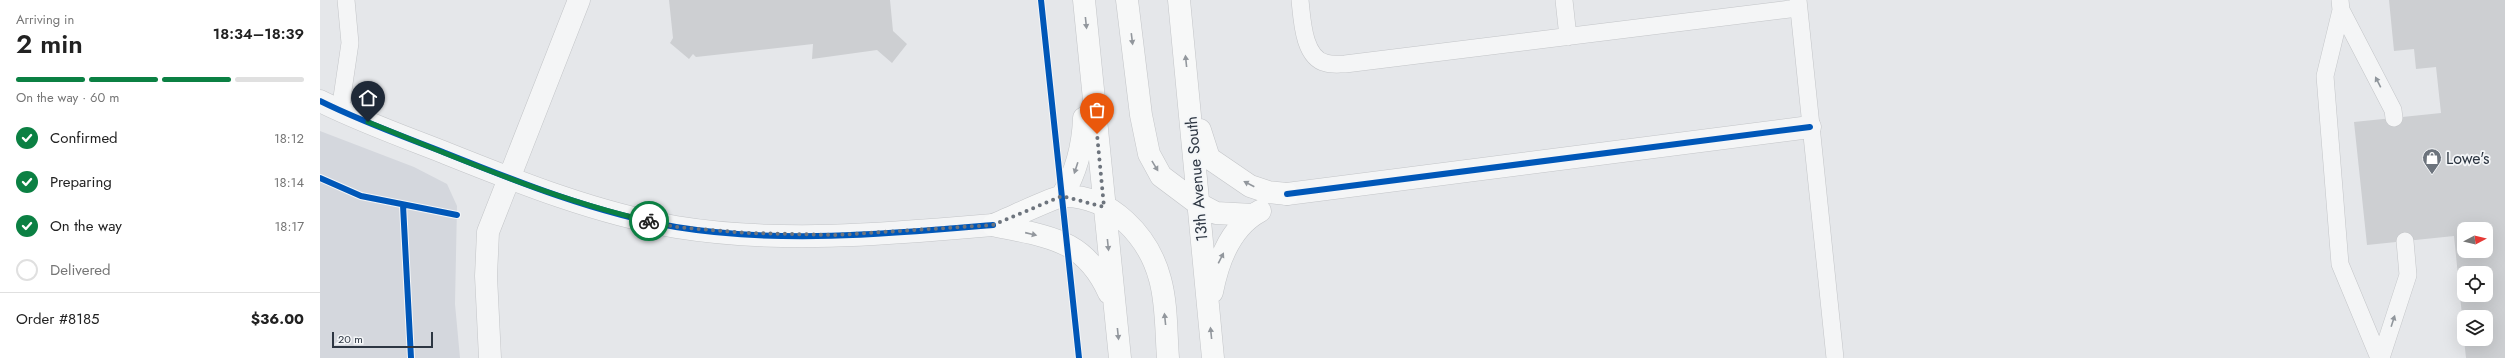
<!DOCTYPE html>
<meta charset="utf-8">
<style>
body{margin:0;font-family:Jost,sans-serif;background:#f6f6f6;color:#222;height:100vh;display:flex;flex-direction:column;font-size:15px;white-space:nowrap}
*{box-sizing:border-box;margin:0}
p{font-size:13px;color:#767676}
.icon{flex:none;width:22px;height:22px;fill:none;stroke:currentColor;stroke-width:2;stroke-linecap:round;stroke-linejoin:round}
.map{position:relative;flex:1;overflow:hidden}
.panel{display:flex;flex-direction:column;background:#fff;width:320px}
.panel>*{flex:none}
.needle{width:26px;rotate:83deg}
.buttons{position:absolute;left:2137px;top:222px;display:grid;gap:8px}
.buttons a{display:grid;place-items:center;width:36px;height:36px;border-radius:8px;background:#fff;box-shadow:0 4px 16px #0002;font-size:20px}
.scale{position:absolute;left:12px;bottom:10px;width:101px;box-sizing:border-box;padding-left:4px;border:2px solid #2d3642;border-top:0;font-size:11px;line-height:14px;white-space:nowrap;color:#2d3642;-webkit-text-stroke:3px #f4f6f8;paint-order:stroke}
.pin{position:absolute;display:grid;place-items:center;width:34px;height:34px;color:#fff;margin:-41px -17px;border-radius:50% 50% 50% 0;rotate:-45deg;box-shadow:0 0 4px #0007}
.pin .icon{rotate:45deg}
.courier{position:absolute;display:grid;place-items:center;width:40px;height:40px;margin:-20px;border:3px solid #0b8043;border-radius:50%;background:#fff;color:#222;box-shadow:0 1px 5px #0007}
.overview em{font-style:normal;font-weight:600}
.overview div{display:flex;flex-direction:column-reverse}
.overview{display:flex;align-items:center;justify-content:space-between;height:68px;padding:0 16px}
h1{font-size:26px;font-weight:600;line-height:30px}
.bar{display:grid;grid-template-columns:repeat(4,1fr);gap:6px 4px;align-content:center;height:48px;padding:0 16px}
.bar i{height:5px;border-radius:3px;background:#e0e0e0}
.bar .on{background:#0b8043}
.bar p{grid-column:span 4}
.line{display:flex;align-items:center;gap:10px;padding:0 16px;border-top:1px solid #e0e0e0}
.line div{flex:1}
ol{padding:0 16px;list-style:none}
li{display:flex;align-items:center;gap:12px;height:44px}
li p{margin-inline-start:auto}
li .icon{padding:4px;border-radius:50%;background:#0b8043;color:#fff;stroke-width:4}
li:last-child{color:#767676}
li i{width:22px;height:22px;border:2px solid #e0e0e0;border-radius:50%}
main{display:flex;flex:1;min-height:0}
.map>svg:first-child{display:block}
.built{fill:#d4d7dd}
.building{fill:#cdcfd2;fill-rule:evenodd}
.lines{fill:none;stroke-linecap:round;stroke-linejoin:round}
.lane-casing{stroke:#c3c5c8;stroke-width:18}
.street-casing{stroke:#c3c5c8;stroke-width:23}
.secondary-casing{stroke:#c3c5c8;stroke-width:23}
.lane{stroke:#f4f5f6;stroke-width:17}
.street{stroke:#f4f5f6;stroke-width:22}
.secondary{stroke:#f7f8f8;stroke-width:22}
.cycleway-casing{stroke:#f4f6f8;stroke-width:8}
.cycleway{stroke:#0057b8;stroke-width:6}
.oneway{fill:#92979d}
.oneway2{fill:#90969c}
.done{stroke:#6d747d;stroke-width:4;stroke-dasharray:0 7.2}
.route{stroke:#0b8043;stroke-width:5}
.labels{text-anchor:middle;stroke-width:3.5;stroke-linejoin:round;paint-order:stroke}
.poi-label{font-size:16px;fill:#2d3642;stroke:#f4f6f8;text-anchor:start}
.street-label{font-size:16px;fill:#2d3642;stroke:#f4f6f8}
</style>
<main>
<section class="panel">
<div class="overview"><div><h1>2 min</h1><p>Arriving in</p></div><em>18:34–18:39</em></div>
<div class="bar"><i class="on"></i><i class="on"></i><i class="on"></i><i></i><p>On the way · 60 m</p></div>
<ol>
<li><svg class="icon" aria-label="check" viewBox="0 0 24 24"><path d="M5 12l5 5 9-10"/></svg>Confirmed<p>18:12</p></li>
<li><svg class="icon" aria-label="check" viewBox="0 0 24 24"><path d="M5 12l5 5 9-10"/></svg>Preparing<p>18:14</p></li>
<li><svg class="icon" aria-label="check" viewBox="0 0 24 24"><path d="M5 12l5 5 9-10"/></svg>On the way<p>18:17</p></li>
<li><i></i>Delivered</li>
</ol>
<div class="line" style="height:52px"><div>Order #8185</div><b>$36.00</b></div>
</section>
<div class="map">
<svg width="2185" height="358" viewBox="0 0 2185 358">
<rect width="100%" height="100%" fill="#e5e7ea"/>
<path class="built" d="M0,131L94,167L127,184L137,206L135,304L140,358H0Z"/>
<path class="building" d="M349,0H570L573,31L587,44L572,63L557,50L492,59L493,44L376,57L373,54L369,59L350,43L353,38Z
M2069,0H2185V358H2146L2144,339H2166V317H2144L2143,325L2134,236L2047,245L2034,122L2121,113L2116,67L2096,69L2094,49L2074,51ZM2144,229H2166V251H2144ZM2144,273H2166V295H2144Z"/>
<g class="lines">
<g class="lane-casing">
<path id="lane" d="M980,0C982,18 983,58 1006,63C1012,65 1019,64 1025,64L1478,8
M1244,0L1248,37
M1478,0L1515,358
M2020,0L2021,10L2005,76L2020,264L2059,358
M2021,10L2073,110L2074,118
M20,111L30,43L26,0
M2061,358L2088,275L2085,241"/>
</g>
<g class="street-casing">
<path id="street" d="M0,101C40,121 82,136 123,152C198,182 275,213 356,227C460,244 569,234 673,225
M967,194L1490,127
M170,358L166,276L168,232L259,0"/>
</g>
<g class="secondary-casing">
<path id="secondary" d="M764,0L800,358
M807,0L821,115L829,154L841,176L877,203L896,213L933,215
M859,0L893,358
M880,130L889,158L930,186L948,192L967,194
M742,196C757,171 763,147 764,118
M673,225C686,220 734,197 743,196C791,195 829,237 840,279C847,304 846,333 848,358
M673,225C726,237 764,237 789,293
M892,292C898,261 910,227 940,211"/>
</g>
<use href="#lane" class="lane"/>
<use href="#street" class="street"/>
<use href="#secondary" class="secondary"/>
<g class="cycleway-casing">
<path id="cycleway" d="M721,0L759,358
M0,101C40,121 82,136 123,152C198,182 275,213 356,227C460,244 569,234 673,225
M0,178L41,196L137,215
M967,194L1490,127
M83,205L91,358"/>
</g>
<use href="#cycleway" class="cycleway"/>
</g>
<defs><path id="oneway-solid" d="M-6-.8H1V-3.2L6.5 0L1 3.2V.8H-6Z"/></defs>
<g class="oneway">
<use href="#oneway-solid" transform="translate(766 23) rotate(84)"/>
<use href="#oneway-solid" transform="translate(812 39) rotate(83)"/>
<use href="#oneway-solid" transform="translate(866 61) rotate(-96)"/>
<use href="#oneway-solid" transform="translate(835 166) rotate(59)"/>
<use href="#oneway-solid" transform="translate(756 168) rotate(108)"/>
<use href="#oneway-solid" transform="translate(929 184) rotate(-153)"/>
<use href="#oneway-solid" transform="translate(711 234) rotate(13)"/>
<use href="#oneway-solid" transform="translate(788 245) rotate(84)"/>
<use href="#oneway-solid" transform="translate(901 258) rotate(-63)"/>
<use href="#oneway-solid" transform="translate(845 319) rotate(-96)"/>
<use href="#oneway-solid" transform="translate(891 333) rotate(-96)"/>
<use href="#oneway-solid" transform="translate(798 334) rotate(84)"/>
</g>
<g class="oneway2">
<use href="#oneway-solid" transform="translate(2058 82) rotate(-117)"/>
<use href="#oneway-solid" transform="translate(2073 321) rotate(-72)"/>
</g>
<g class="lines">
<path class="done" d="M329,221L356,227L427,233L516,235L673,225L742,196L784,207L777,134"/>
<path class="route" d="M48,122C140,159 231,199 329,221"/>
</g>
<defs>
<g id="shop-pin" transform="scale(1)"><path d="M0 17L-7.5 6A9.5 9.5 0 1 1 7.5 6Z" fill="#6d747d" stroke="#f4f6f8"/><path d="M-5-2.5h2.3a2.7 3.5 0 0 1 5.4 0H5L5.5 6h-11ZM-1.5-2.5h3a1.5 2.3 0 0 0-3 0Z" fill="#fff"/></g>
</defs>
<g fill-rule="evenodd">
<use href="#shop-pin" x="2112" y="158"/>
</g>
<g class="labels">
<g class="poi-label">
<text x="2126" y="164">Lowe's</text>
</g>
<g class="street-label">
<text transform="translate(876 179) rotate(-95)" y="6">13th Avenue South</text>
</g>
</g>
</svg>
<div class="buttons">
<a><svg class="needle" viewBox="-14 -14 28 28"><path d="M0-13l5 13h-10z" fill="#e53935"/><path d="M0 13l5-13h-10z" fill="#767676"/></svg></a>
<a><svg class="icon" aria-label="locate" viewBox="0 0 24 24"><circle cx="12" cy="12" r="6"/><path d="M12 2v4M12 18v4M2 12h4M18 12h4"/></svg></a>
<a><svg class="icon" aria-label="layers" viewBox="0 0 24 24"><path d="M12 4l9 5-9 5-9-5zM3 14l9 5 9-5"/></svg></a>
</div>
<div class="scale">20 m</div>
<div class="pin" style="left:777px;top:134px;background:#ea580c"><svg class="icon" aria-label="bag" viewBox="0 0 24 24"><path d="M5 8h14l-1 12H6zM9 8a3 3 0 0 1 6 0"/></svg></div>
<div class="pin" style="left:48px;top:122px;background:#1f2937"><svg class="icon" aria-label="home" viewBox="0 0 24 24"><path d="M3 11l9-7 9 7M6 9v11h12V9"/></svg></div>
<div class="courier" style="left:329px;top:221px"><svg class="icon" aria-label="bike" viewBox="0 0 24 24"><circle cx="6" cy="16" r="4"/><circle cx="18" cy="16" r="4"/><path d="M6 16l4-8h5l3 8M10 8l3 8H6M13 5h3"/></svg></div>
</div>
</main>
